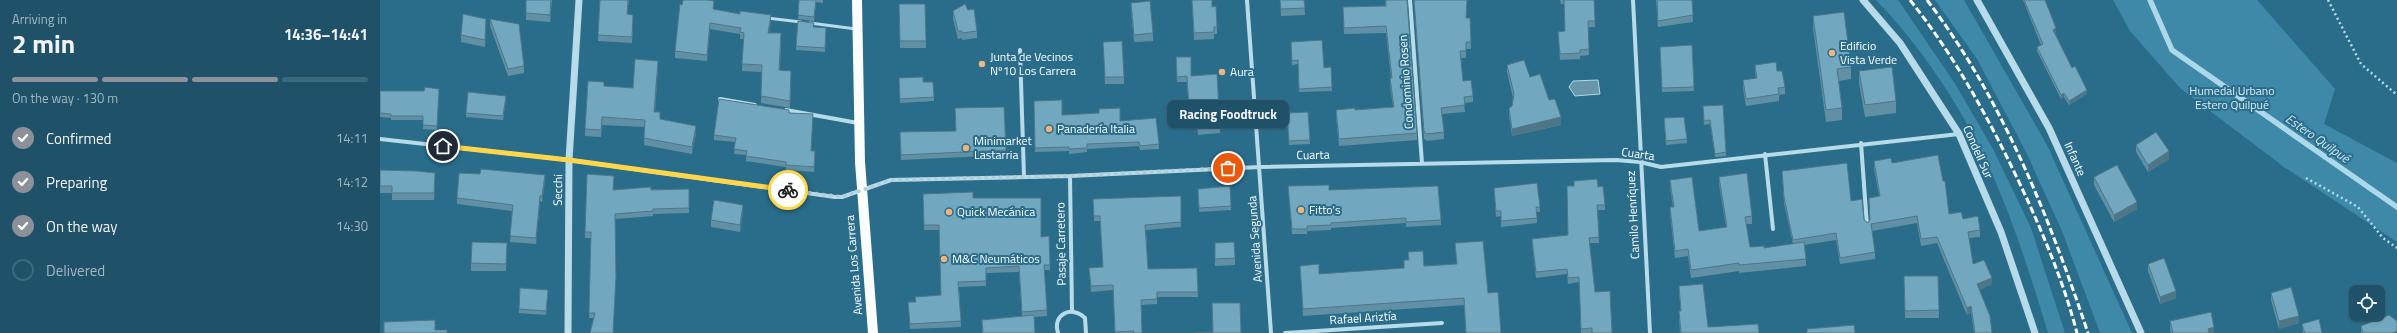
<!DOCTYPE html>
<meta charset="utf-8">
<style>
body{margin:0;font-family:"Titillium Web",sans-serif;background:#2c5c71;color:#f1f3f6;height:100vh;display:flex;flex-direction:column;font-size:15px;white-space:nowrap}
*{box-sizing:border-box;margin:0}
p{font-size:13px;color:#a1b6c0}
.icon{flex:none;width:22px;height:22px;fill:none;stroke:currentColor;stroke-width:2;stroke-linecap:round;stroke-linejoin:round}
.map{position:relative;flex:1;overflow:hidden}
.side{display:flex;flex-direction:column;background:#1f5268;width:380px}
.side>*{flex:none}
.fabs{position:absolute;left:1969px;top:285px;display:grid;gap:8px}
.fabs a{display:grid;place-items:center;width:36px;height:36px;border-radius:8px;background:#1f5268;box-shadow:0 1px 3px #0004,0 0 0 1px #3c697c;font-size:20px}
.pin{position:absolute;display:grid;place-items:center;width:34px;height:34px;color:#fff;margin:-17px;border:2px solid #fff;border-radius:50%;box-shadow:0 1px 4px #0007}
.courier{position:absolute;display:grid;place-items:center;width:40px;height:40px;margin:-20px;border:3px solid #ffd54a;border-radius:50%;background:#fff;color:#222;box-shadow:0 1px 5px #0007}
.bubble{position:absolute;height:28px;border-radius:8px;background:#1f5268;box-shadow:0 1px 3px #0004,0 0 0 1px #3c697c;font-size:13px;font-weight:700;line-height:28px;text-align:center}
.summary em{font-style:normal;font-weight:700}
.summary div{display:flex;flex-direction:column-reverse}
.summary{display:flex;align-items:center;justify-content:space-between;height:68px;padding:0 12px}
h1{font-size:26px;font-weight:700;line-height:30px}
.bar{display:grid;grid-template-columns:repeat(4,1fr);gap:6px 4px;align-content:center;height:48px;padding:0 12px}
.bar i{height:5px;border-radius:3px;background:#3c697c}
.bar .current{background:#8c9099}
.bar p{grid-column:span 4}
ol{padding:0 12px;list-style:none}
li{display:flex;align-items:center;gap:12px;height:44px}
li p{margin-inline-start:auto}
li .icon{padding:4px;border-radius:50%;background:#8c9099;color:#fff;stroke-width:4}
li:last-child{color:#a1b6c0}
li i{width:22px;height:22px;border:2px solid #3c697c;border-radius:50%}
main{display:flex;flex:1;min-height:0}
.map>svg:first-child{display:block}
.green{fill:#3e88a8}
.water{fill:#6996a9;stroke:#acd8ea}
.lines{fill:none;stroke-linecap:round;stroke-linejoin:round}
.stream{stroke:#acd8ea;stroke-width:5.5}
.path{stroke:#b8dbe9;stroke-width:2.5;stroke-dasharray:2 3;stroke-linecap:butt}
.service{stroke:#b8dbe9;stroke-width:3}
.minor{stroke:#b8dbe9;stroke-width:4}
.tertiary{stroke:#b8dbe9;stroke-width:7}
.primary{stroke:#fafdfe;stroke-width:10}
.rail{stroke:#fff;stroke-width:3;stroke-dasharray:7 3;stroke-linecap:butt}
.wall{fill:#6190a5}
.shaded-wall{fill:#4f7686}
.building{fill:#71a8c0;stroke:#4f7686}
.done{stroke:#b4ccd6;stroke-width:4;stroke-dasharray:0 7.2}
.route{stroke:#ffd54a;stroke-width:5}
.poi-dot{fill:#f1b37e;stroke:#296d8b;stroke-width:1.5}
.labels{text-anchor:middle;stroke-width:4;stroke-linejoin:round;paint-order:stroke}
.poi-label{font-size:12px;fill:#fff;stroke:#296d8b;text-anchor:start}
.street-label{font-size:12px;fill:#fff;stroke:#296d8b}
.park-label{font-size:12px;fill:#dceff7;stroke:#296d8b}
.water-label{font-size:13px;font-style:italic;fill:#cfe9f4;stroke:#296d8b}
</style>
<main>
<section class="side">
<div class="summary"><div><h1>2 min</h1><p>Arriving in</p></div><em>14:36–14:41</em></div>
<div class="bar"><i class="current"></i><i class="current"></i><i class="current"></i><i></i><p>On the way · 130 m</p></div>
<ol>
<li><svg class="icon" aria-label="check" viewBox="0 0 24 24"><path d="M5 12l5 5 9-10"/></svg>Confirmed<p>14:11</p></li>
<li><svg class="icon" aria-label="check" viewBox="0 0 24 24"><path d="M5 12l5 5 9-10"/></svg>Preparing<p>14:12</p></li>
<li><svg class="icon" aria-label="check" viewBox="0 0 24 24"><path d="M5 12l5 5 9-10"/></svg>On the way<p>14:30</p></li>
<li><i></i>Delivered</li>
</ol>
</section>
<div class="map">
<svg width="2017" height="333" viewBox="0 0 2017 333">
<rect width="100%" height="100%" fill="#296d8b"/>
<path class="green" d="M1496,0H1518L1574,82L1613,149L1651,228L1685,333H1668C1652,280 1635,226 1613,176C1585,112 1544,50 1496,0Z
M1555,0H1584L1667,145L1752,333H1720L1682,231L1646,152L1597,59Z
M1733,0H1877L1955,89L1944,124L2017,163V242L1904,167L1801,89L1750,31Z"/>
<path class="water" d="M1218,80L1220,94L1195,96L1189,87L1193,81Z"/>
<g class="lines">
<path class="stream" d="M1770,0L1792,50L2017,207"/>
<path class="path" d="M1948,0L1981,64L2017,95
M1926,178L1978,207L2003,238L2017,248"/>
<path class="service" d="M387,18L421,22
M430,23L476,29"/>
<path class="minor" d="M867,0L891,333
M1030,0L1042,163
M1253,0L1270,333
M640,50L644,177
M340,99L375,105
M406,110L478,123
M0,139L189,160L455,197H462L511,180L690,176L880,167L1236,160L1260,162L1281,167L1579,134
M1481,143L1487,226
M1385,154L1393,229
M690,176L692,311
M678,333C672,314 692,305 705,318L706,333
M905,333L1062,323"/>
<path class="tertiary" d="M1483,0L1520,43L1579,134L1621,232L1655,333
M1597,0L1669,128L1761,333
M188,333L189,160L199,0"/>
<path class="primary" d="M477,0L480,162L493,333"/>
<path class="rail" d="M1530,0C1578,60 1615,130 1647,199C1667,243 1685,287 1697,333
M1547,0C1622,98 1669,217 1708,333"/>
</g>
<path class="wall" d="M146,0H172L170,22L146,20Z
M220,0H249L247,14L253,21L252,43L218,41Z
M419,0H443V3L436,2L434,21L418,19Z
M812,0L832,7L837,27V34H834V39L814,40Z
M900,0H924L925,15L901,16Z
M1005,0L1037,133V140L959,146L956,116V110H975L1013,107L1010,85V78H1011L1006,33L964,34L963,7L1005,6Z
M1034,0H1087L1086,18H1090L1091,49H1086V58H1081L1083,81L1093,96V102L1084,103L1085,112L1062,114L1064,132V139L1047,141L1044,139Z
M1180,0H1214L1215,27H1208L1209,55L1200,56V59L1180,60L1178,32L1185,31L1184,4H1181Z
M1276,0H1312L1313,22L1278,27Z
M1643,0H1665L1676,32L1675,33L1692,68L1707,94L1689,105L1684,97L1681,99L1657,51V47L1661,45Z
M751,3L773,33V41L754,42L751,10Z
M519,4H545L546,48H520Z
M334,8V9L391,22L389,33L401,40L400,70L411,78L410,108L381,103L382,72L362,71L364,39H360V34L330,29L327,61L295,58V51Z
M573,11L597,31V38L582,40V38L578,39L573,19Z
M1433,16L1471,67V79L1459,81L1462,108V120L1446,122L1433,28Z
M110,19L144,66V73L128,76L110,26Z
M106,26L105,47L81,42V35Z
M434,27L446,32L445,52L416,50V46Z
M723,42L744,77V84H725Z
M1312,45L1314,91L1282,92L1280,47Z
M911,46L944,68L951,67L952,91L919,92L918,64L912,65Z
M796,63L811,76L840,128V133L818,135L816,113L809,114L807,82H797Z
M1127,65L1150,77L1169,100L1181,125L1132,136L1129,115V108L1132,106L1133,98L1127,72Z
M1375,65L1397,71L1405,87V94L1399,95V101L1366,106L1363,88V80L1376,78L1375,72Z
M278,68L275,112L280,119L316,133L312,154L264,145L265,127L222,125L221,137L205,136V129L224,86L253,88Z
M1479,71L1516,101V113L1485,117L1479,83Z
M519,78L543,82L554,97V101L520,103Z
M59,89L57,130L43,129V120H11V118L0,117V91H44Z
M126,100L123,120L86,117V113Z
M654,101L682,115L740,121L779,144V149L760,150L759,146L707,149V152L689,154V151L655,152Z
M1343,105L1346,156L1335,157L1330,124L1324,125L1323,106Z
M624,107L626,155L521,160L520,132L576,131Z
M409,113L431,151L435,156L434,172L406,170V167L366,161V155L354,154L355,142L334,140V135Z
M907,113L930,140V144L909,145Z
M1284,118L1307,139V143L1286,145Z
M1756,145L1789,159L1768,172L1756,152Z
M1494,161L1512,163L1563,181L1569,214L1583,219L1600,230V237L1589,238L1593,264L1612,284L1599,290L1612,333H1594L1591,312L1587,315L1557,243L1541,246L1537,223L1492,231L1495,252V259L1460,264L1456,240L1424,245L1426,259V266L1359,273V271L1311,278L1308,256L1295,258L1290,214V207H1293L1290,187V180L1319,231L1346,227L1339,184V177L1372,216V224H1366L1370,247L1384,248L1413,244L1404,203L1402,171L1471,201L1484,220L1488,223L1490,220L1489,198L1499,196L1494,168Z
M0,170L55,180L54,200H12V193H0Z
M207,174L234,181L233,190L309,189V213L273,214V216L235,219L214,318H209L211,238H205Z
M1714,177L1757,209L1734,222L1714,185Z
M165,181L162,202L160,201L156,244L130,242L132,211L77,204V198Z
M1194,181L1218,187L1225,205V210H1218L1219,243H1209L1215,292L1232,333H1201L1199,282L1188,284L1187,274L1156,278L1152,244V239L1188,235L1194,186Z
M908,186L949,190L1061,220V225L1026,227V223L951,228V230L927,231V234H912Z
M1114,188L1160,207V212H1157V223L1121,227V216L1116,217Z
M818,189L851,206V210L819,212Z
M543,194L593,198L661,237L670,265V270H664L667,316L654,317L655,333H602V320L642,316L639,272L606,273V286L579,287L581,327L530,329L528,302H535L561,295L559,230H544Z
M801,196V227L766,230L768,269L817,268L818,297H777V304L761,305L762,333H735L733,290L711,292L709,268L723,267L720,221H714L713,199Z
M363,212L360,232L331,227V220Z
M127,243L126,271H91V263Z
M835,243L855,258V265L835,266Z
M1075,243L1108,293L1121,333H1086L1084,305L923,316L920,266L939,274L1024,269V260H1028V252L1044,266L1077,264Z
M1768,264L1796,298L1780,304L1768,271Z
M1524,276H1558L1559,318H1525Z
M1299,286L1328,327L1379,333H1300L1299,318V311H1301L1299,293Z
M1891,293L1919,323L1899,329L1891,300Z
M168,294L166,315L139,313V309Z
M1790,321L1834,333H1791L1790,329Z
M1922,324L1942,333H1923Z
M1981,326L2017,333H1981Z"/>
<path class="shaded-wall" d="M391,15V22L388,39V33Z
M106,19V26L105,47V40Z
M330,23V29L327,61V55Z
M1676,28V32L1673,34V30Z
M278,61V68L274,119V112Z
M1707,90V94L1689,105V101Z
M1684,93V97L1681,99V95Z
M1181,117V125L1132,136V129Z
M316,126V133L312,154V147Z
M1789,151V159L1768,172V165Z
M165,175V181L162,202V196Z
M160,196V201L156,244V238Z
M1757,202V209L1734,222V215Z
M363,205V212L360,232V225Z
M1612,278V284L1597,291V284Z
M1796,291V298L1780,304V297Z
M1591,306V312L1587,315V308Z
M1919,316V323L1899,329V321Z
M1834,327V333H1828V329Z"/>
<path class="building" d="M146,0H171L170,15L146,13Z
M220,0H248L247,14L253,15L252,37L218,35Z
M303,0H327L334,1L333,9L360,14V11L391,15L388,33H401L399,70L411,71L410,101L381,96L382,65L362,64L364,33L360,32L361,28L330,23L327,55L295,51L300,4L302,5Z
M419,0H436L434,17L418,15Z
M812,0H832V7L836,6L837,27H834V32L814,33Z
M900,0H924L925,8L901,9Z
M1006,0H1027L1037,133L959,139L956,110L975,108V110L1014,107L1010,78H1012L1006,26L964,28L963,7L1006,6Z
M1034,0H1087L1086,18H1090L1091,42H1086V51H1080L1083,81L1091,80L1093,96L1084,97L1085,105L1061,108L1064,132L1047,134L1044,132Z
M1184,0H1214L1215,21H1208L1209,49L1200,50V53L1180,54L1178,32L1185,31Z
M1277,0H1312L1313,15L1278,21Z
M1644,0H1665L1676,28L1673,30L1692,68L1695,66L1707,90L1689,101L1684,93L1681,95L1657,47L1663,44Z
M770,1L773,33L754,35L751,3Z
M519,4H545L546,41H520Z
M585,4L588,10L594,9L597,31L582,33V31H578L573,11Z
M1464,12L1471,67L1457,69L1462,108L1446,110L1433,16Z
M83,14L106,19L105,40L81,35Z
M110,19L139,24L144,66L128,69Z
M418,21L434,23L433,27L446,28L445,48L416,46Z
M942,40L944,68L951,67L952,87L919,89L918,60L912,61L911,42Z
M742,41L744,77H725L723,42Z
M1312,45L1314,87L1282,88L1280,47Z
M796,57H811V76L837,74L840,128L818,129L816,107L809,108L807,76L797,77Z
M255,59L278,61L274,112H280V119L316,126L312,147L264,138L265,120L222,117L221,130L205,129L208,81L224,82V86L253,88Z
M1144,60L1150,77L1160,74L1169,100L1175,99L1181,117L1132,129L1129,108L1132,106L1134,94L1127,65Z
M1396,62L1397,71H1402L1405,87L1398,88L1399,94L1366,99L1363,80L1377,78L1375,65Z
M1512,67L1516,101L1485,105L1479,71Z
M543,77V82H553L554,97L520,99L519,78Z
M45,87L59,89L57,126L43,125V116H11V114L0,113V91H44Z
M88,92L126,96L123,116L86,113Z
M339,99L409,110V113L433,114L431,151H435L434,167L406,165V162L366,156L367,151L354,149L356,138L334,135Z
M682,100V115L719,113V109L740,108V121L776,118L779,144L760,146L759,142L707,144V148L689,149V147L655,148L654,101Z
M1343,105L1346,152L1335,154L1330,120L1324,121L1323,106Z
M624,107L626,150L521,155L520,132L576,131L575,108Z
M928,112L930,140L909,141L907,113Z
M1304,117L1307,139L1286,141L1284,118Z
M1776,132L1789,151L1768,165L1756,145Z
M1558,155L1563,181H1565L1569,214L1581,212L1583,219L1598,216L1600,230L1588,232L1593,264L1604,260L1612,278L1597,284L1610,316L1612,333H1595L1591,306L1587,308L1557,237L1541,239L1537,216L1491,224L1495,252L1460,258L1456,233L1413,240L1404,197L1402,171L1467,163L1471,201L1482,199L1484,220L1488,223L1490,220L1489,198L1500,196L1494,161L1511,158L1512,163Z
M1737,165L1757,202L1734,215L1714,177Z
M101,169L165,175L162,196H160L156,238L130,236L133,205L77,198L79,173L100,174Z
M0,170L37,171L55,173L54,193H12V186H0Z
M1367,173L1372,216L1365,217L1370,247L1384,246V248L1424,242L1426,259L1359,265V263L1311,270L1308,249L1295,251L1290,207H1294L1290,180L1312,177L1319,231L1347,227L1339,177Z
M207,174L234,176L233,190L271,187V190L309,189V208L273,209V211L235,214L236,276L233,333H210L215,313H209L211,232H205Z
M1217,179L1218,187L1223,186L1225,205H1217L1219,237L1209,238L1215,292L1230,291L1232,333H1212V328L1201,329L1199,277L1188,278L1187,269L1156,272L1152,239L1188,235L1187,186H1194V181Z
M1157,183L1160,207H1156L1157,218L1121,221V211H1116L1114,188Z
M949,185V190L1058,186L1061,220L1026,222V218L951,223V225L927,226V229H912L908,186Z
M850,186L851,206L819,208L818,189Z
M593,192V198H661V237L669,236L670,265H664L667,310L642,312L639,266L606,268V281L578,282L581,321L530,324L528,302H536L535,297L561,295L559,225H544L543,194Z
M801,196V222L765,225L768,269L817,268L818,292H777V299L761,300L762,333H753L754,331L735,332L733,285L711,286L709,268L723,267L720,216H714L713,199Z
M334,200L363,205L360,225L331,220Z
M1103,241L1108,293L1118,292L1121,333H1086L1084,298L923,309L920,266L939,264V274L1024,268V260H1029L1028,252L1043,251L1044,266L1077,264L1075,243Z
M92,242L127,243L126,264L91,263Z
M854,242L855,258L835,259V243Z
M1784,258L1796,291L1780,297L1768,264Z
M1524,276H1558L1559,310L1525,311Z
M1323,284L1328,327L1378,324L1379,333H1301L1299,311H1301L1299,286Z
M1911,287L1919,316L1899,321L1891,293Z
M140,288L168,290L166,311L139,309Z
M832,303H860L861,333H815L833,332Z
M1831,312L1834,327L1828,329L1829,333H1793L1790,321Z
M654,315L655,333H603L602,320Z
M2009,315L2017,321V331L2013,333H1983L1981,326Z
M1939,319L1942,333H1925L1922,324Z
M55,320V330H67V333H4V322Z
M1474,325L1475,333H1427V329Z"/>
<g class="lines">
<path class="done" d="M408,190L462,197L511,180L690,176L848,168"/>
<path class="route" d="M63,146L189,160L408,190"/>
</g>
<g class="poi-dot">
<circle cx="1452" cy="53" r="4"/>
<circle cx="602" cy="64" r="4"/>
<circle cx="842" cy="72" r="4"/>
<circle cx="669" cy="129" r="4"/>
<circle cx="586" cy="148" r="4"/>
<circle cx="921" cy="210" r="4"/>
<circle cx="569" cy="212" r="4"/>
<circle cx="564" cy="259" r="4"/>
</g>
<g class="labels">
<g class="poi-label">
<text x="1460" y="50">Edificio<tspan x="1460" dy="14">Vista Verde</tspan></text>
<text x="610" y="61">Junta de Vecinos<tspan x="610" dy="14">Nº10 Los Carrera</tspan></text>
<text x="850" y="76">Aura</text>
<text x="677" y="133">Panadería Italia</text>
<text x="594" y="145">Minimarket<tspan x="594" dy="14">Lastarria</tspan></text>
<text x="929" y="214">Fitto's</text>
<text x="577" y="216">Quick Mecánica</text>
<text x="572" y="263">M&amp;C Neumáticos</text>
</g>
<g class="street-label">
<text transform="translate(1026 82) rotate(-94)" y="4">Condominio Rosen</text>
<text transform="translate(1598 152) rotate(66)" y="4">Condell Sur</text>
<text transform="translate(1258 154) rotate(8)" y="4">Cuarta</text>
<text transform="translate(933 155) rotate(-1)" y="4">Cuarta</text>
<text transform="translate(1695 159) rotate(66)" y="4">Infante</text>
<text transform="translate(178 190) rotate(-89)" y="4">Secchi</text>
<text transform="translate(1253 215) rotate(-93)" y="4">Camilo Henríquez</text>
<text transform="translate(875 239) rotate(-94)" y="4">Avenida Segunda</text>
<text transform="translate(681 244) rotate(-91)" y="4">Pasaje Carretero</text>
<text transform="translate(474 265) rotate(-95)" y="4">Avenida Los Carrera</text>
<text transform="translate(983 318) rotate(-4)" y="4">Rafael Ariztía</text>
</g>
<g class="park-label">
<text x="1852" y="95">Humedal Urbano<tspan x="1852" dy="14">Estero Quilpué</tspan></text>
</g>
<g class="water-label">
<text transform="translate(1938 138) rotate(35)" y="5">Estero Quilpué</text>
</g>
</g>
</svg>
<div class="fabs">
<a><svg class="icon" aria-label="locate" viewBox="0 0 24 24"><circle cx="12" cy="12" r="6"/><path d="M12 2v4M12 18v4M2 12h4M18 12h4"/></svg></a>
</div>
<div class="pin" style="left:848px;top:168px;background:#ea580c"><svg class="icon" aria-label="bag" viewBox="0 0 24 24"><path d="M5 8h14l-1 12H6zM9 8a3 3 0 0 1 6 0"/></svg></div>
<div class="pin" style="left:63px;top:146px;background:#1f2937"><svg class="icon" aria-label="home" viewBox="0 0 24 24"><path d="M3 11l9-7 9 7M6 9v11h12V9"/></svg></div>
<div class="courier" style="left:408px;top:190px"><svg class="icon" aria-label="bike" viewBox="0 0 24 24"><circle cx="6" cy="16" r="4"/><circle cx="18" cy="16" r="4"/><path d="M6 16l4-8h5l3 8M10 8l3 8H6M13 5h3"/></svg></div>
<div class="bubble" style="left:787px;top:100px;width:122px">Racing Foodtruck</div>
</div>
</main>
